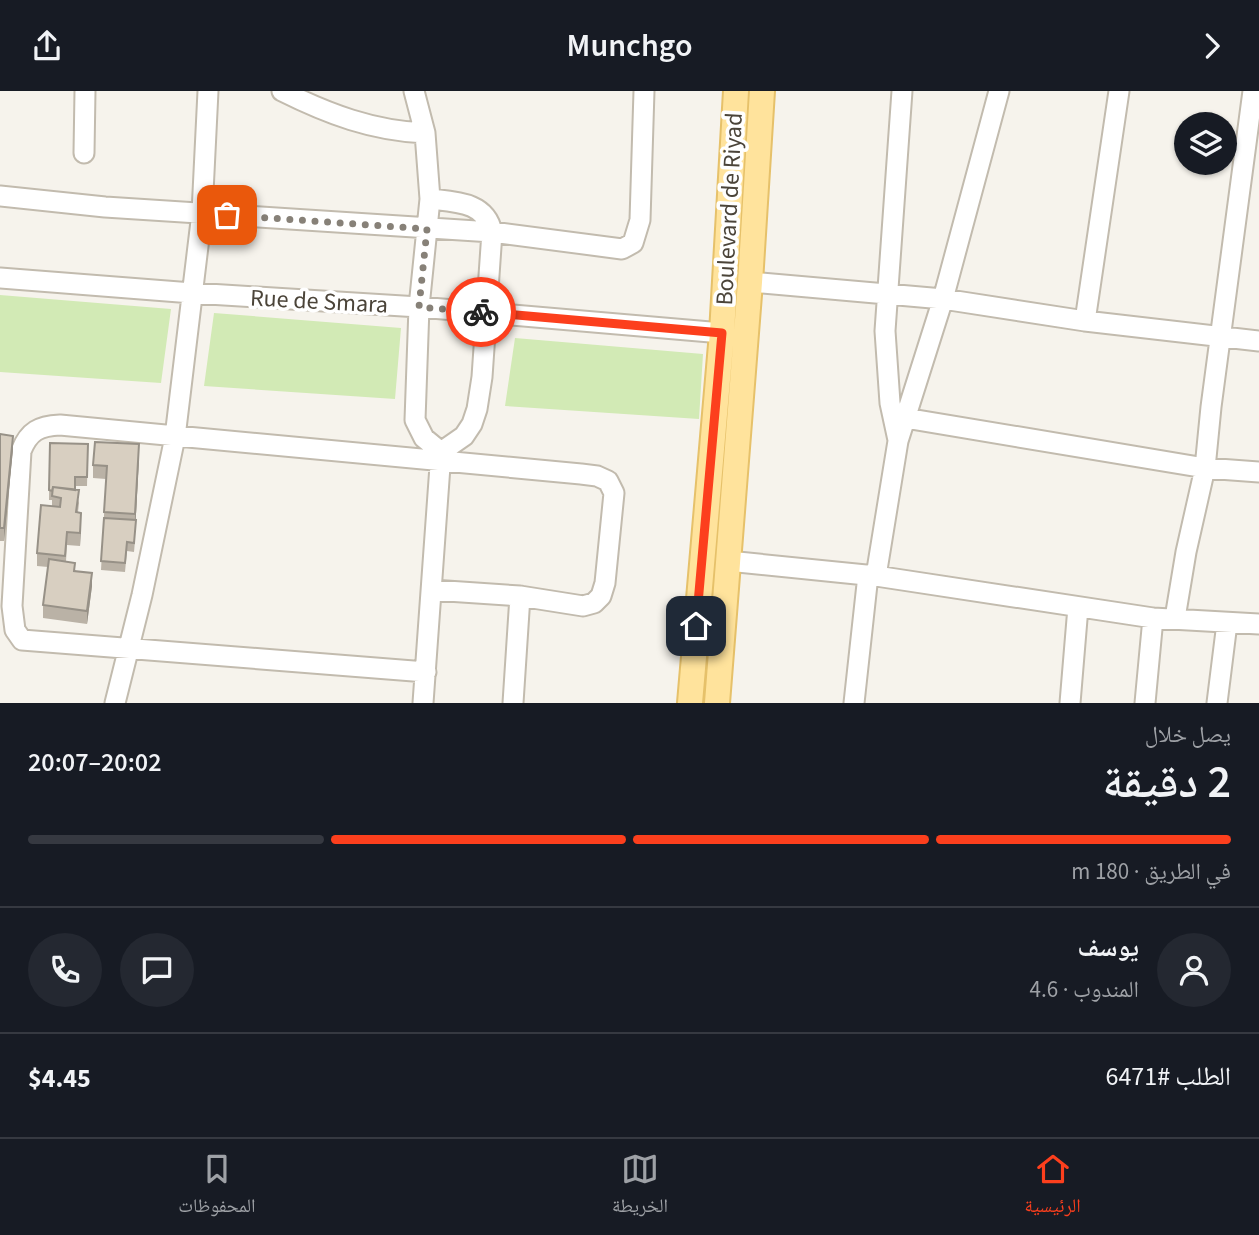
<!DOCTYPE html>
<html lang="ar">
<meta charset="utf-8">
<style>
body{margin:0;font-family:"Source Sans 3","Noto Naskh Arabic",sans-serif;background:#242831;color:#f1f3f6;direction:rtl;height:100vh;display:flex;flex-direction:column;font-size:26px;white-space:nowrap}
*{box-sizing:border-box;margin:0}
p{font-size:23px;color:#9ea1a6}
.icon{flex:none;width:38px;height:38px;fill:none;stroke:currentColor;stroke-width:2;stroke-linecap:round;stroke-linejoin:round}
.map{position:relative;height:612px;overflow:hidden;direction:ltr}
.side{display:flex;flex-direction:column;background:#171b24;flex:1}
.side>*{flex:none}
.controls{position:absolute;left:1174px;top:21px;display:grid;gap:14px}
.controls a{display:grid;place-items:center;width:63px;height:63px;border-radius:50%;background:#171b24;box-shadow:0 2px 5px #0004;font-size:35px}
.pin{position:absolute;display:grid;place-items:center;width:60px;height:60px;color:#fff;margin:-30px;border-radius:14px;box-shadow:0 4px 10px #0006}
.courier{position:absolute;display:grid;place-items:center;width:70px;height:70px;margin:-35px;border:5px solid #fc3f1d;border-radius:50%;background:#fff;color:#222;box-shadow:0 2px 9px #0007}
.head em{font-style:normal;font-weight:600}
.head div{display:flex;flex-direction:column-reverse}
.head{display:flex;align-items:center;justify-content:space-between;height:119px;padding:0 28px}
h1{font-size:46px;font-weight:600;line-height:52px}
.bar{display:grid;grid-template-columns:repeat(4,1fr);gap:10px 7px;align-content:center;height:84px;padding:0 28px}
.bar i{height:9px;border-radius:5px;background:#363941}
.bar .on{background:#fc3f1d}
.bar p{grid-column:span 4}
.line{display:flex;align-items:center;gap:18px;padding:0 28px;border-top:2px solid #363941}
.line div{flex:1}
.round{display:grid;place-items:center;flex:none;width:74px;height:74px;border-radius:37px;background:#242831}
header{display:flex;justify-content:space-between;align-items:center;height:91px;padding:0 28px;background:#171b24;font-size:32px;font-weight:600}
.tab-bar{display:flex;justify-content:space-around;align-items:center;height:98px;border-top:2px solid #363941;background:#171b24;font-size:19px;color:#9ea1a6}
.tab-bar a{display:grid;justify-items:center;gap:4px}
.tab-bar .on{color:#fc3f1d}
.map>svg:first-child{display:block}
.grass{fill:#d2eab5}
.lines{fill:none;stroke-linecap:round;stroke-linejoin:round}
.minor-casing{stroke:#c2bbae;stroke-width:23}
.major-casing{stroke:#e6c16a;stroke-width:28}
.minor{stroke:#fff;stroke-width:19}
.major{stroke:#ffe39c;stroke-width:24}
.wall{fill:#bab2a6}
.shaded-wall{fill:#979187}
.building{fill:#d8cfc1;stroke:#979187;stroke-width:2}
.done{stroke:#878178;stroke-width:7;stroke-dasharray:0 12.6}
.route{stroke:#fc3f1d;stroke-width:9}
.labels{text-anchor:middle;stroke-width:7;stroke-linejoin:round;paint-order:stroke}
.street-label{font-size:24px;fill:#4b4439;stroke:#fff}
</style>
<header><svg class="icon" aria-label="forward" viewBox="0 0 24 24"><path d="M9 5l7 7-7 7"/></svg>Munchgo<svg class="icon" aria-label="share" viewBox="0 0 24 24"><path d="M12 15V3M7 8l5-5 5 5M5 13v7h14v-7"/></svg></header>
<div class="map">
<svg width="1259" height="612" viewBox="0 0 1259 612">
<rect width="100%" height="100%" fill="#f6f3ec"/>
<path class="grass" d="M0,204L171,218L161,292L0,281Z
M214,222L401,237L395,308L204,295Z
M515,247L703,263L699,328L505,315Z"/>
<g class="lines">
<g class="minor-casing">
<path id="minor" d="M282,0C328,23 373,40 425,42
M414,0L425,42L430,108L419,216L415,329L424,347L441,361
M999,0L943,208L1085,230L1259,250
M84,62L85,0
M0,105L105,116L492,141L622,158L633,152L640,129L644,0
M430,108C456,111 486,111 492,141L482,286L477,318L472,333L464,345L441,361
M0,187L192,202L419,216L722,242
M750,191L943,208L898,350L876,485
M1085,230L1119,0
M905,327L1205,377L1259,381
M898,349L890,312L885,240L902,0
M728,470L876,485L1153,527L1259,533
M1175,527L1186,461L1205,377L1211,316L1253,0
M426,581L22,549L15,539L12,515L21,360C29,340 39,335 60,334L581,383L597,385L608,390L614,402L605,492L601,505L594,512L583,515L520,505L432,499
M115,612L142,504L175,346L202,122L208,0
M423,612L441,361
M513,612L520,505
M854,612L868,484
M1070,612L1078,516
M1145,612L1153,527
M1217,612L1227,532"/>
</g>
<g class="major-casing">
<path id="major" d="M690,612L722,242L736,0
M717,612L750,191L762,0"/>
</g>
<use href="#minor" class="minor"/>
<use href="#major" class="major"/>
</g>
<path class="wall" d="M0,343L13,358L4,450H0Z
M50,352L88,353L87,395H75L79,412L78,421L81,435L80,455L67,454L66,470L92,495L87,533L43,527V514L48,476L37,475V462L52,415V409H49Z
M139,366L134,461L127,460L125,481L101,479L106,388L93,387V374Z"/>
<path class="shaded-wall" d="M13,345V358L4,450V437Z
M139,353V366L134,461L135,423Z
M81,422V435L80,455V442Z
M92,482V495L87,533V520Z"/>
<path class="building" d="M0,343L13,345L4,437H0Z
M95,351L139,353L135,423L104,421L107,375L93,374Z
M50,352L88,353L87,386H75V399L53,396L52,400L49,399Z
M53,396L79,399L76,421L81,422L80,442L67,441L65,465L37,462L41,414L60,416L61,407L52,405Z
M104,427L136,429L134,452L127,451L125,472L101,470Z
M49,468L75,472L74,480L92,482L87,520L43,514Z"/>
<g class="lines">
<path class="done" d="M227,124L427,138L419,216L481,221"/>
<path class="route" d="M481,221L722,242L696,535"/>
</g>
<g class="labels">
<g class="street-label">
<text transform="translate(729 118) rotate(-87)" y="8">Boulevard de Riyad</text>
<text transform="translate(319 210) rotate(3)" y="8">Rue de Smara</text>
</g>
</g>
</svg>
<div class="controls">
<a><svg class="icon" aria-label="layers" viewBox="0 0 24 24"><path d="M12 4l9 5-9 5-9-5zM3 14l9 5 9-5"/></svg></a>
</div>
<div class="pin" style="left:227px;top:124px;background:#ea580c"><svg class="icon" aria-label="bag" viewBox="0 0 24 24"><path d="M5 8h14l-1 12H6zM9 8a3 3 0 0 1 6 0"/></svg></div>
<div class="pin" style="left:696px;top:535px;background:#1f2937"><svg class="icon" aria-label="home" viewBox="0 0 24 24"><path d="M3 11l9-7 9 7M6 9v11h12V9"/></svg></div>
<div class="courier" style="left:481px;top:221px"><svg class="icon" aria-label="bike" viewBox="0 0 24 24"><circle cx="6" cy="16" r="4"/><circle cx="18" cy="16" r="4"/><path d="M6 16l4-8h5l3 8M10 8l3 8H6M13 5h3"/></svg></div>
</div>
<section class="side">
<div class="head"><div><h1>2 دقيقة</h1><p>يصل خلال</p></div><em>20:02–20:07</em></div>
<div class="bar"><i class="on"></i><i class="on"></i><i class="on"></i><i></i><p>في الطريق · 180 m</p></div>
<div class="line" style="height:126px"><a class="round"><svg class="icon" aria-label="person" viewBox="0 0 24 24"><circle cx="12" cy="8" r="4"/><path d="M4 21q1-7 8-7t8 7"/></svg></a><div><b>يوسف</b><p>المندوب · 4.6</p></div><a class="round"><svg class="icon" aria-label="chat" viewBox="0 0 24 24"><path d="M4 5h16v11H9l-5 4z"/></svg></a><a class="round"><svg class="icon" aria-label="phone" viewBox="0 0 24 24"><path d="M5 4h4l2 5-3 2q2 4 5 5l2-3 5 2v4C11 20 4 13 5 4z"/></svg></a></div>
<div class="line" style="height:91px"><div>الطلب #6471</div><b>$4.45</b></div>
</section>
<nav class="tab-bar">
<a class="on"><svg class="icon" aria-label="home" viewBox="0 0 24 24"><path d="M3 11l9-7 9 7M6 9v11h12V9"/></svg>الرئيسية</a>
<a><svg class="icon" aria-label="map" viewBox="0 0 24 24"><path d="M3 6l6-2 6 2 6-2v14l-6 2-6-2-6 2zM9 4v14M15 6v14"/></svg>الخريطة</a>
<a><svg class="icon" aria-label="saved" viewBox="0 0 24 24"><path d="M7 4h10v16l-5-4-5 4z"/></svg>المحفوظات</a>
</nav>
